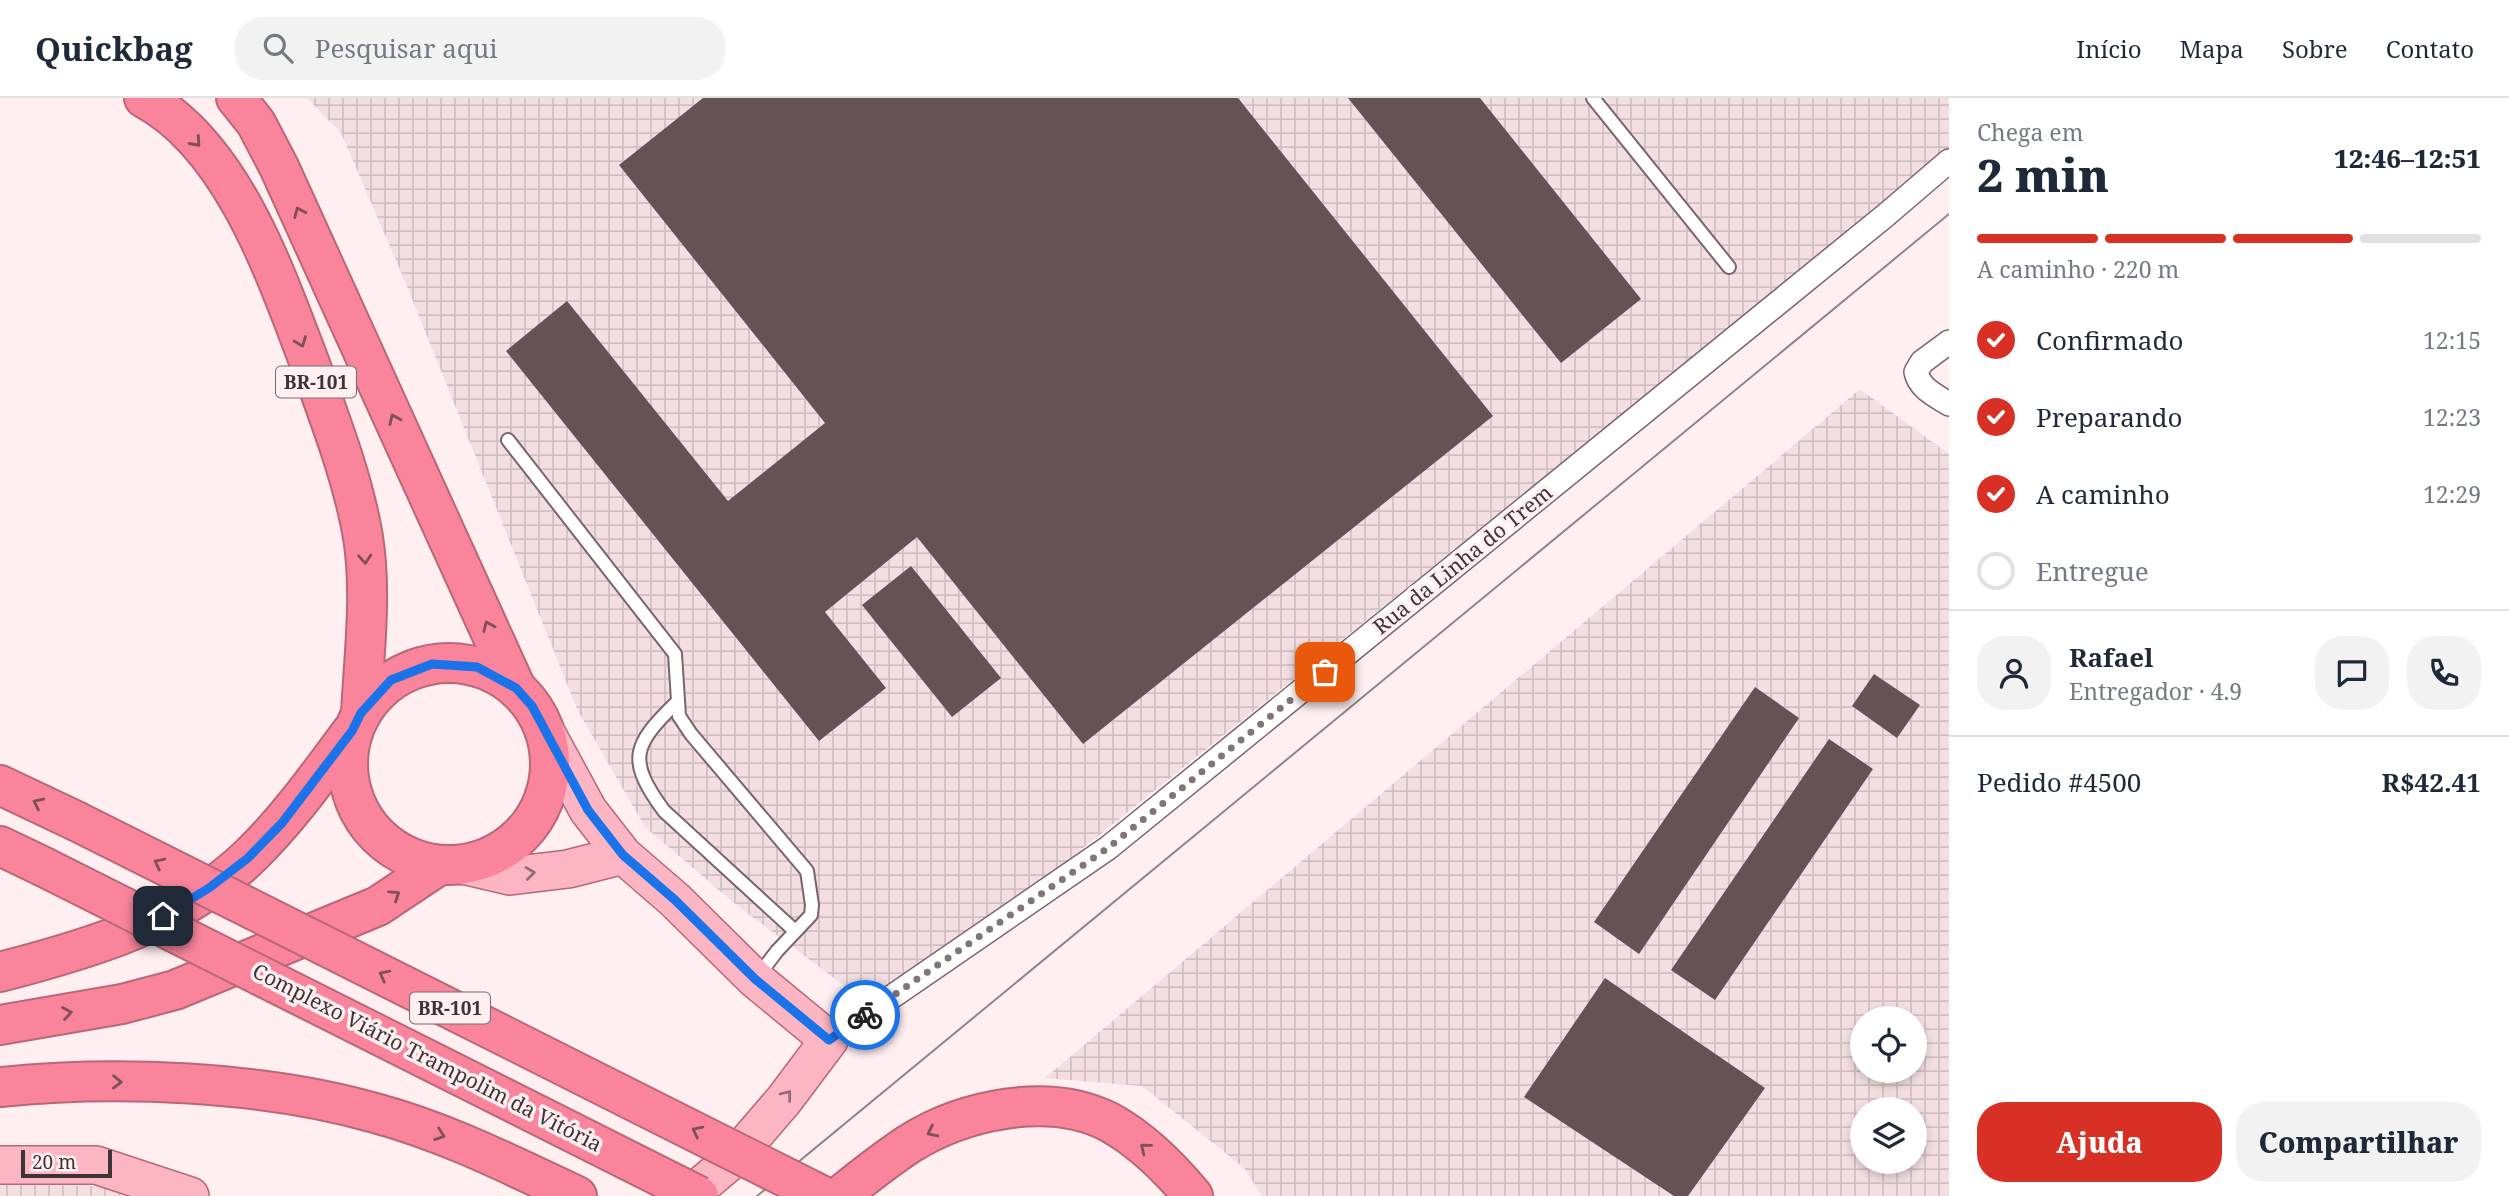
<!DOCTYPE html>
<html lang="pt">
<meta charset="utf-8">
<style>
body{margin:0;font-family:"Noto Serif",serif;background:#f2f2f3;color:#1f2937;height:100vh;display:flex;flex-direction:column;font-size:26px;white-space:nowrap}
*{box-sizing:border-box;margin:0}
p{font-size:23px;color:#747a83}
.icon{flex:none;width:38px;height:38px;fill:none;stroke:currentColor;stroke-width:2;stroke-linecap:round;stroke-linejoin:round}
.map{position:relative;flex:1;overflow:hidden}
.details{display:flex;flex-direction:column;background:#fff;width:560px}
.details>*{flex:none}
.tools{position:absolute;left:1850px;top:908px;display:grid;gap:14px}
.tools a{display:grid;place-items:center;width:77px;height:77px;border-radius:50%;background:#fff;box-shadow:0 4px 10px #0003;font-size:35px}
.scale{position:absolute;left:21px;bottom:18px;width:91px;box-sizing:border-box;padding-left:7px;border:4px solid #3e3436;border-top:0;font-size:19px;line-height:24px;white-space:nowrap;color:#3e3436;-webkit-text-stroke:5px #ffeff1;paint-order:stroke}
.pin{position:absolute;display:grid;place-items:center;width:60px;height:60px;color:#fff;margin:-30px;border-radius:14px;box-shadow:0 4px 10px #0006}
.courier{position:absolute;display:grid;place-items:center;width:70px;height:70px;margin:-35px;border:5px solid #1a73e8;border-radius:50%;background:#fff;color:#222;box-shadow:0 2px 9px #0007}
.summary em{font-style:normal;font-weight:800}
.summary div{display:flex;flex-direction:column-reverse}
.summary{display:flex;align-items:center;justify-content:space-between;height:119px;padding:0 28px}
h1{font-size:46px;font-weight:800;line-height:52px}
.bar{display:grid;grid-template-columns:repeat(4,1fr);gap:10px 7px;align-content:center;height:84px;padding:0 28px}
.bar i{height:9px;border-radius:5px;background:#e0e1e3}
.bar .selected{background:#d93025}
.bar p{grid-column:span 4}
.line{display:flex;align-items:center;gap:18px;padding:0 28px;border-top:2px solid #e0e1e3}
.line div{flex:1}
.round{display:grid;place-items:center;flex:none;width:74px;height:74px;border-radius:28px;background:#f2f2f3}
ol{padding:0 28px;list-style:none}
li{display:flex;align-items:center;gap:21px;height:77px}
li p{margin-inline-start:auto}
li .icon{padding:7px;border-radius:50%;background:#d93025;color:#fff;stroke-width:4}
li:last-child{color:#747a83}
li i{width:38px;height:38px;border:4px solid #e0e1e3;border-radius:50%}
.button{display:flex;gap:14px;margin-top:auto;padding:14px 28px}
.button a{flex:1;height:80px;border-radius:28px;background:#d93025;color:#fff;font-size:28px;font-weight:800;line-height:80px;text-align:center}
.button a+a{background:#f2f2f3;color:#1f2937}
header{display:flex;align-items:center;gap:42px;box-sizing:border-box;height:98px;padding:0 35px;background:#fff;border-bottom:2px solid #e0e1e3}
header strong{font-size:33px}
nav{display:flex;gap:38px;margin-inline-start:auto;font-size:24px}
.search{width:490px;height:63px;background:#f2f2f3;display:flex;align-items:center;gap:18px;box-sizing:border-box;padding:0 24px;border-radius:28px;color:#747a83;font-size:26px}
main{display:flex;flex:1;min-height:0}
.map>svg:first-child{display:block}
.industrial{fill:url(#industrial-grid);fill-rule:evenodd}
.building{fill:#665154}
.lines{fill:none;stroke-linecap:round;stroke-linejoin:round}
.lane-casing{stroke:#7b6568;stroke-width:16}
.street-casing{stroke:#7b6568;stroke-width:26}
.primary-casing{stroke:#b86878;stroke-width:40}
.highway-casing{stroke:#b86878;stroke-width:42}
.lane{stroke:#fff;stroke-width:12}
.street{stroke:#fff;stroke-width:23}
.primary{stroke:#fbb5c3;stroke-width:37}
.highway{stroke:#f9849b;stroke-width:38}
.tram{stroke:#928587;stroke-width:2}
.highway-bridge-casing{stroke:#b86878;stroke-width:42;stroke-linecap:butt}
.highway-bridge{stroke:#f9849b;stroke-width:38}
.oneway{stroke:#7f5059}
.oneway2{stroke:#936e75}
.done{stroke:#827577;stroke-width:7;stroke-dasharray:0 12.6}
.route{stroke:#1a73e8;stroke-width:9}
.labels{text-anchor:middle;stroke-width:7;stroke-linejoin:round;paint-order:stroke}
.shield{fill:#ffeff1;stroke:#786c6e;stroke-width:2}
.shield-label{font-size:19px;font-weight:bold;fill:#3e3436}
.street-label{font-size:21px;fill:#3e3436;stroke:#ffeff1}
</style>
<header>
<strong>Quickbag</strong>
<div class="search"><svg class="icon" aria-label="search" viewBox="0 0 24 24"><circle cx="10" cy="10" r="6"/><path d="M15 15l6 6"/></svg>Pesquisar aqui</div>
<nav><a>Início</a><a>Mapa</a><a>Sobre</a><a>Contato</a></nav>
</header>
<main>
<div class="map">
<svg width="1949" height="1098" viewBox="0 0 1949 1098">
<defs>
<pattern id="industrial-grid" width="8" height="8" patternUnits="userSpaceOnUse" patternTransform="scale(1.75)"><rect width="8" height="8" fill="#f3dfe1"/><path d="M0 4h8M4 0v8" fill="none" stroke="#d1c0c2"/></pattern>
</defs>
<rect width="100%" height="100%" fill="#ffeff1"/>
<path class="industrial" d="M307,0H1949V54L879,914L734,805L645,729L578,613L404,181L341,35Z
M1860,291L1949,356V1098H1262L1244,1070L1142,988L1045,980ZM1862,920H1914V973H1862ZM1862,1012H1914V1064H1862Z
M0,1086L103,1088L124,1098H0Z"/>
<path class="building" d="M703,0H1238L1493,318L1083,646L917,439L825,514L886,590L819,643L506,253L567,203L728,403L825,325L619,67Z
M1348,0H1480L1641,201L1561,265Z
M911,468L1001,580L952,619L862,507Z
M1874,576L1920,607L1897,640L1852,608Z
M1755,589L1799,620L1639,856L1594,824Z
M1829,641L1873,671L1715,902L1671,872Z
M1605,880L1765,990L1688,1098H1674L1524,999Z"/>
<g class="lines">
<g class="lane-casing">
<path id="lane" d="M1593,0L1729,169
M508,342L675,556L679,618L691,636L807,773L812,807L811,817L777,853L758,878
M677,604C633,647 626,661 664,713L795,833"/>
</g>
<g class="street-casing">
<path id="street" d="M1949,244L1922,264L1916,274C1919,290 1936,298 1949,306
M829,942L1108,750L1886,117L1949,63"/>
</g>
<g class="primary-casing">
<path id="primary" d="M543,629L588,712L623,757L675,802L755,881L829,942L784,1002L735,1059L689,1098
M463,767L510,778L568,771L623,757
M0,1067H96L190,1098"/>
</g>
<g class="highway-casing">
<path id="highway" d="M144,0C233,48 276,177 310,266C330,322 353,380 363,439C372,496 364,557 361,615
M236,0L256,25L279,69L516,590
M348 666a101 101 0 1 1 202 0a101 101 0 1 1-202 0Z
M0,687L76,723
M0,748L42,768
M0,874C89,851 182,824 250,758C289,720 320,676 352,633
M0,927L122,906L175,892L378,808L438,768
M0,989C116,977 263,983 375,1015C446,1034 511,1067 577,1098
M840,1098C862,1080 885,1062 909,1046C963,1012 1049,993 1109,1024C1142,1042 1169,1069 1193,1098"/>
</g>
<use href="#lane" class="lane"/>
<use href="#street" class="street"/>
<use href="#primary" class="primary"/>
<use href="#highway" class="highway"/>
<path class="tram" d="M757,1098L1949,116"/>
<g class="highway-bridge-casing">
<path id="highway-bridge" d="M76,723L823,1098
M42,768L699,1098"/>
</g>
<use href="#highway-bridge" class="highway-bridge"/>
</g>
<defs><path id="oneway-chevron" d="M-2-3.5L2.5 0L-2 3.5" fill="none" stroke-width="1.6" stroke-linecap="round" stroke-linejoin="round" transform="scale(1.75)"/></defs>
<g class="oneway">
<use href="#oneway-chevron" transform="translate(196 44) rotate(48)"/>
<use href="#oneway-chevron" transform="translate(299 114) rotate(-114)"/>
<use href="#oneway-chevron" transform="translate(301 244) rotate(69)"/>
<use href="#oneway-chevron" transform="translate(394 321) rotate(-114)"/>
<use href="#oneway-chevron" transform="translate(365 461) rotate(86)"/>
<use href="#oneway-chevron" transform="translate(488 528) rotate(-114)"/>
<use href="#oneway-chevron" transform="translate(38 705) rotate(-154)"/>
<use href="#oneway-chevron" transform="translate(159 765) rotate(-153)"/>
<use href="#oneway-chevron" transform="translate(395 797) rotate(-34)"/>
<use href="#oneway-chevron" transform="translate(384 877) rotate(-153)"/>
<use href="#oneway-chevron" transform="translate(67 915) rotate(-9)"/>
<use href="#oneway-chevron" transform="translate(117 984) rotate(1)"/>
<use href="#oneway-chevron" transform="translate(697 1033) rotate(-153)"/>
<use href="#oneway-chevron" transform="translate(932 1034) rotate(154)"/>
<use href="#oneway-chevron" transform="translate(440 1037) rotate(19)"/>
<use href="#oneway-chevron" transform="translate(1145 1050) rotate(-141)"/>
</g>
<g class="oneway2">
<use href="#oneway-chevron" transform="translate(530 775) rotate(-7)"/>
<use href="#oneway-chevron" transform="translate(787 997) rotate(-52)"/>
</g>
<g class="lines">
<path class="done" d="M865,917L1108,750L1325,574"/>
<path class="route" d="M163,818L209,790L248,760L282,725L352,633L361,615L391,582L432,566L477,569L516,590L532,608L588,712L623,757L675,802L755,881L829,942L865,917"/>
</g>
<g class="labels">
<g class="shield">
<rect x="276" y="268.5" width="80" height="31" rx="5"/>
<rect x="410" y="894.5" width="80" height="31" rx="5"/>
</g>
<g class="shield-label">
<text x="316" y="291">BR-101</text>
<text x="450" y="917">BR-101</text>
</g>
<g class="street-label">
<text transform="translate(1463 462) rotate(-39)" y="7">Rua da Linha do Trem</text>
<text transform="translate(427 960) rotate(27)" y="7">Complexo Viário Trampolim da Vitória</text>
</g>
</g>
</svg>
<div class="tools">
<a><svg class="icon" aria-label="locate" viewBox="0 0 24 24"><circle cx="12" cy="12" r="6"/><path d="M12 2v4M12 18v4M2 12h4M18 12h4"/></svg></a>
<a><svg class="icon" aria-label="layers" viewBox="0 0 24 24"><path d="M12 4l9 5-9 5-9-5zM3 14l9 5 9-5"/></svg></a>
</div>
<div class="scale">20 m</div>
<div class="pin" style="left:1325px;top:574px;background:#ea580c"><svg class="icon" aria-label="bag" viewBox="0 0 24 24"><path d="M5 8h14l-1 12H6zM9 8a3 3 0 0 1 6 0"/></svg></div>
<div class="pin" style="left:163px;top:818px;background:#1f2937"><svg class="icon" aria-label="home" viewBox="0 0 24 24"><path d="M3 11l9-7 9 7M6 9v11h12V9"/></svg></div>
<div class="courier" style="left:865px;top:917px"><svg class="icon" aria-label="bike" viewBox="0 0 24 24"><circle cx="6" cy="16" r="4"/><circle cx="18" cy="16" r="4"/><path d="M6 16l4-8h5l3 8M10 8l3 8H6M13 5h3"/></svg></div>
</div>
<section class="details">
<div class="summary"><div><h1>2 min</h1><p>Chega em</p></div><em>12:46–12:51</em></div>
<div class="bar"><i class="selected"></i><i class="selected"></i><i class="selected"></i><i></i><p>A caminho · 220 m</p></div>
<ol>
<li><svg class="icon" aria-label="check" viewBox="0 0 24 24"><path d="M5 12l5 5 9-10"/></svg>Confirmado<p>12:15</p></li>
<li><svg class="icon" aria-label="check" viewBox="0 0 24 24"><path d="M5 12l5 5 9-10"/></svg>Preparando<p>12:23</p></li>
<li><svg class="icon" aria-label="check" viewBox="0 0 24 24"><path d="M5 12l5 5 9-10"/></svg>A caminho<p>12:29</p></li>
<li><i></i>Entregue</li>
</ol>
<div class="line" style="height:126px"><a class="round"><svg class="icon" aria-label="person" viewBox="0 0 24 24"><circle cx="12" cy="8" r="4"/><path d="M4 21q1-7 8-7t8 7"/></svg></a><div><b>Rafael</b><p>Entregador · 4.9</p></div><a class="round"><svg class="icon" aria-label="chat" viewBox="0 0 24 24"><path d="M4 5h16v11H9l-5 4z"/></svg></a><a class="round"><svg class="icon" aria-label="phone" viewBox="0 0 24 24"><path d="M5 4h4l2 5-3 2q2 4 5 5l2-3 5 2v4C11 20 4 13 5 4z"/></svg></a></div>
<div class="line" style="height:91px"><div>Pedido #4500</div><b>R$42.41</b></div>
<div class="button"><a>Ajuda</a><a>Compartilhar</a></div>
</section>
</main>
